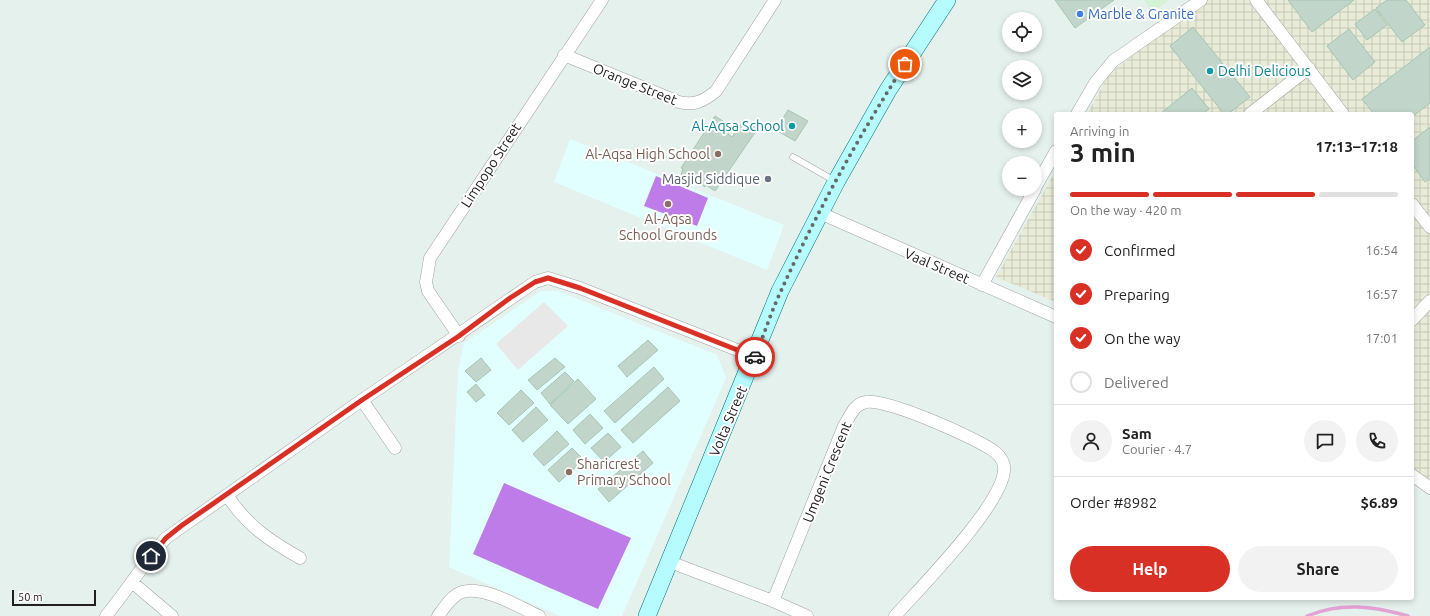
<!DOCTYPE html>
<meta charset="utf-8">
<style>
body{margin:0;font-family:Ubuntu,sans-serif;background:#f2f2f2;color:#222;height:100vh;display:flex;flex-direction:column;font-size:15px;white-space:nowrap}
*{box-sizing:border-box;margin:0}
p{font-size:13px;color:#767676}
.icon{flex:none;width:22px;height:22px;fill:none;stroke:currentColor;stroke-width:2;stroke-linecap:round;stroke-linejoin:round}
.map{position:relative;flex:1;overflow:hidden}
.details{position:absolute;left:1054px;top:112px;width:360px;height:488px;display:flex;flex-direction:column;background:#fff;border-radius:4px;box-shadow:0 2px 6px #0003}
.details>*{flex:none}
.fabs{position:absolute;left:1002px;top:12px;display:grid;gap:8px}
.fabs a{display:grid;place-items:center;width:40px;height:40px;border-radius:50%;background:#fff;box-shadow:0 2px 6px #0003;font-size:20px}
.scale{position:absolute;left:12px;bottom:10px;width:84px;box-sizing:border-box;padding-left:4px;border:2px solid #202020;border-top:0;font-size:11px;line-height:14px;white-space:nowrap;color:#202020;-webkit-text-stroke:3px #fff;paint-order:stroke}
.pin{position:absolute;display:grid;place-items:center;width:34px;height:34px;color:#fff;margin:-17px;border:2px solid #fff;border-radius:50%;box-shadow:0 1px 4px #0007}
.courier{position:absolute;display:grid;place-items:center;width:40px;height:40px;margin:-20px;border:3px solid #d93025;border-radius:50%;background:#fff;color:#222;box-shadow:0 1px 5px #0007}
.summary em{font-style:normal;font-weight:600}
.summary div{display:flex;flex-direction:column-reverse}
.summary{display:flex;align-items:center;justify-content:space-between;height:68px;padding:0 16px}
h1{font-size:26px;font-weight:600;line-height:30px}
.bar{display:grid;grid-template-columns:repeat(4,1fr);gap:6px 4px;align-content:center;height:48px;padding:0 16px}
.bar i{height:5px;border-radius:3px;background:#e0e0e0}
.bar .selected{background:#d93025}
.bar p{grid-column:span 4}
.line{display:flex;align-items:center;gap:10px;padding:0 16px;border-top:1px solid #e0e0e0}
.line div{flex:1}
.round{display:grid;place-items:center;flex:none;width:42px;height:42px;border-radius:21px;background:#f2f2f2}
ol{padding:0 16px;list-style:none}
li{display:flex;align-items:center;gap:12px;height:44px}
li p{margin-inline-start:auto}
li .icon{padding:4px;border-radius:50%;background:#d93025;color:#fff;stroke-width:4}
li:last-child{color:#767676}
li i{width:22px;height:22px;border:2px solid #e0e0e0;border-radius:50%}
.button{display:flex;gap:8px;margin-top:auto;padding:8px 16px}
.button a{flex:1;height:46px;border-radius:24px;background:#d93025;color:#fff;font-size:16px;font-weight:600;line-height:46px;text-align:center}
.button a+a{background:#f2f2f2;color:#222}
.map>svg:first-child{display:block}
.commercial{fill:#d3f3d4}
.industrial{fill:url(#industrial-grid)}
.education{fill:#e1ffff}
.pitch{fill:#be7ce8}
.parking{fill:#e8e8e8}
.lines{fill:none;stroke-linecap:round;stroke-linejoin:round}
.stream{stroke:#e3a2d4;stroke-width:3.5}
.building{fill:#c2d5cb;stroke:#a6c5b3}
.lane-casing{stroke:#a1a1a1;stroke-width:7}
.street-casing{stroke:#a1a1a1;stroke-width:13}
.secondary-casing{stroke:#00717e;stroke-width:18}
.lane{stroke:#fff;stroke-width:6}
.street{stroke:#fff;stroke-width:12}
.secondary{stroke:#b6fcff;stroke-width:17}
.done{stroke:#656968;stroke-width:4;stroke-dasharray:0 7.2}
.route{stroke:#d93025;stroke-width:5}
.shop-dot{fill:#3f7fe0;stroke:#fff;stroke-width:1.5}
.culture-dot{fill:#0f9aa8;stroke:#fff;stroke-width:1.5}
.education-dot{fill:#8d6e63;stroke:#fff;stroke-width:1.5}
.worship-dot{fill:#6b7280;stroke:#fff;stroke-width:1.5}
.labels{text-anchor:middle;stroke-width:4;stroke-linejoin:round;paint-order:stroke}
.shop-label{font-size:14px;fill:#366cbe;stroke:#fff;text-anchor:start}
.culture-label{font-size:14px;fill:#0d838f;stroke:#fff;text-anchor:start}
.street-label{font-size:14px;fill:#202020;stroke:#fff}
.education-label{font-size:14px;fill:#785e54;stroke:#fff;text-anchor:end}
.worship-label{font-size:14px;fill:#5b616d;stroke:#fff;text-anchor:end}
</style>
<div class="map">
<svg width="1430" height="616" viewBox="0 0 1430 616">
<defs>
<pattern id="industrial-grid" width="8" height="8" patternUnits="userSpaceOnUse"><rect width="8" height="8" fill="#e7ebd7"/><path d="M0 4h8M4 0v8" fill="none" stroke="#c6c9b8"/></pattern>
</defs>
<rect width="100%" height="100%" fill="#e5f1ed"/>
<path class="commercial" d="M1144,0H1169L1152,12Z"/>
<path class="industrial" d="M1210,0H1430V481L1412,471V114H1087L1109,74L1150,42Z
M1056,170V302L996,277Z"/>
<path class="education" d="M570,139L784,225L767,270L554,182Z
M541,291H558L717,355L726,378L622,616H560L449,567L458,371L464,343Z"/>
<path class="pitch" d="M656,176L708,198L697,226L644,206Z
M504,483L631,538L598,609L473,554Z"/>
<path class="parking" d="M544,302L568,326L518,370L496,344Z"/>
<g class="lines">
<path class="stream" d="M1307,616C1341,602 1373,606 1408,616"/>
</g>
<path class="building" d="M1055,0H1114L1075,28Z
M1288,0H1354L1312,32Z
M1387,0H1406L1425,25L1402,42L1376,8Z
M1375,9L1387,25L1367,40L1355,24Z
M1193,27L1250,97L1228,114H1224L1170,46Z
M1349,29L1375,62L1353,80L1327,46Z
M1430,47V103L1412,117V114H1374L1362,99Z
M1192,88L1209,109L1203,114H1160Z
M788,110L808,121L795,141L776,130Z
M715,116L724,122L721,124L726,127L728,125L733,128L728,134L732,137L743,121H745L756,128V131L715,191L706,185L705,187L701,184L703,182L697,178L693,183L681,175L683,169L681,168Z
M1430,127V178L1425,182L1412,164V141Z
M648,340L658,350L627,377L618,366Z
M481,358L491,370L476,382L465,371Z
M555,358L565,367L537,390L528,380Z
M654,367L664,379L615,423L604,411Z
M565,372L574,381L550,404L541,393Z
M578,379L596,399L568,424L550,405Z
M476,384L485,395L476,402L467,392Z
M668,387L680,401L633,443L621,430Z
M521,390L534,403L509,425L497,413Z
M536,407L548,420L523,442L512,430Z
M590,414L603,428L585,444L573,430Z
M557,431L569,444L544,466L533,454Z
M608,433L621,447L604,462L591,448Z
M572,448L584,460L559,482L548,470Z
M643,451L653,463L609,502L598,489Z"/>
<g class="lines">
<g class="lane-casing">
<path id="lane" d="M793,157L835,181"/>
</g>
<g class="street-casing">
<path id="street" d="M1256,0L1343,114
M564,55L679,102C694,106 704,101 716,91L775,0
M1077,114L1095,83L1113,61L1201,0
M1250,114L1309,68
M1035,188L1056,151
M1412,204L1430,227
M820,213L1056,317
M982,285L1035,189
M1412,320L1430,301
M459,336L428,291L426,282L430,258L602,0
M362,400L395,448
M1412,475L1430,488
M227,495C246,525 270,541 300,558
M670,562L773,601L807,616
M133,583L172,616
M773,601L844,426C850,416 854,404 866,402C886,398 979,439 995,452C1001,457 1005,464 1004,471C1001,506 921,587 895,616
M106,616C127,590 144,563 166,538L362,400L535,282L548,278L580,288L755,357
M438,616C444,608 452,595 462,592C483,585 519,607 539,616"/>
</g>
<g class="secondary-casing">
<path id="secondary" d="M647,616L780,291L836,182L888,90L947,0"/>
</g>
<use href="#lane" class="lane"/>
<use href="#street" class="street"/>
<use href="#secondary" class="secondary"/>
</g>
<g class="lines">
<path class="done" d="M755,357C764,335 771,312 781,291C816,213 859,136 905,64"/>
<path class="route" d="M151,556L166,538L181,526L362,400L459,336L510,298L535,282L548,278L580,288L755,357"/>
</g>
<circle class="shop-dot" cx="1080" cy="14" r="4"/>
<g class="culture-dot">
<circle cx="1210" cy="71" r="4"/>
<circle cx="792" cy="126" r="4"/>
</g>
<g class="education-dot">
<circle cx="718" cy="154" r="4"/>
<circle cx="668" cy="204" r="4"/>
<circle cx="569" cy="472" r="4"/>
</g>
<circle class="worship-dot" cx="768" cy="179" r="4"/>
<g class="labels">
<g class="shop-label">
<text x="1088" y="19">Marble &amp; Granite</text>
</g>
<g class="culture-label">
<text x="1218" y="76">Delhi Delicious</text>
<text x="784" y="131" text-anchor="end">Al-Aqsa School</text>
</g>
<g class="street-label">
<text transform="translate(635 84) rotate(22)" y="5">Orange Street</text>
<text transform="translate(491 165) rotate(-57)" y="5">Limpopo Street</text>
<text transform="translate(937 266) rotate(23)" y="5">Vaal Street</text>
<text transform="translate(728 421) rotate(-67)" y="5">Volta Street</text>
<text transform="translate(827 472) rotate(-68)" y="5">Umgeni Crescent</text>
</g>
<g class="education-label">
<text x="710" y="159">Al-Aqsa High School</text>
<text x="668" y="224" text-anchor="middle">Al-Aqsa<tspan x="668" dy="16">School Grounds</tspan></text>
<text x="577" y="469" text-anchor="start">Sharicrest<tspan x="577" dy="16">Primary School</tspan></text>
</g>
<g class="worship-label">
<text x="760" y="184">Masjid Siddique</text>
</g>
</g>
</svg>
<div class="fabs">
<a><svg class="icon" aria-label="locate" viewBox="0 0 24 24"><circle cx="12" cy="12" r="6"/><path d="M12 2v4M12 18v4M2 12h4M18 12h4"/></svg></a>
<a><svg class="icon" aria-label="layers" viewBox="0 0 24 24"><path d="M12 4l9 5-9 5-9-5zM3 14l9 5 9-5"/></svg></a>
<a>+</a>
<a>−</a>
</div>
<div class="scale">50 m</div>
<div class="pin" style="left:905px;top:64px;background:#ea580c"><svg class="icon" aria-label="bag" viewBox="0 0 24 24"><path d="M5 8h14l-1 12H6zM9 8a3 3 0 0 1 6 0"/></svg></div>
<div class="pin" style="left:151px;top:556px;background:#1f2937"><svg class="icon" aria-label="home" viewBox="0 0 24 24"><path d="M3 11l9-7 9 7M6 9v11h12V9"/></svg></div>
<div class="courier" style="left:755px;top:357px"><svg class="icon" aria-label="car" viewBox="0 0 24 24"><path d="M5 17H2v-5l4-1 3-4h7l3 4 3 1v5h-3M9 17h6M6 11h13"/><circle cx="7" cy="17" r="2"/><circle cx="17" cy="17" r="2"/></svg></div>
<section class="details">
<div class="summary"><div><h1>3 min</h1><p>Arriving in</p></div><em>17:13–17:18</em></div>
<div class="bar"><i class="selected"></i><i class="selected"></i><i class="selected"></i><i></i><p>On the way · 420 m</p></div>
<ol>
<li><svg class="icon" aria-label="check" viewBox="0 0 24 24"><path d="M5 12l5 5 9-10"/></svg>Confirmed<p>16:54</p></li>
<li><svg class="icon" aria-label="check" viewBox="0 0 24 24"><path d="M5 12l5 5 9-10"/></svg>Preparing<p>16:57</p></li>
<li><svg class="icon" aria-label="check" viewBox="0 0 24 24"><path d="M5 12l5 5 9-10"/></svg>On the way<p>17:01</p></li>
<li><i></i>Delivered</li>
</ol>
<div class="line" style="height:72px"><a class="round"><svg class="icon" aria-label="person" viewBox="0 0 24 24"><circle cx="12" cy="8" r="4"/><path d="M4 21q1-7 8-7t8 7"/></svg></a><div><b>Sam</b><p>Courier · 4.7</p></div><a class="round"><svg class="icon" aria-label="chat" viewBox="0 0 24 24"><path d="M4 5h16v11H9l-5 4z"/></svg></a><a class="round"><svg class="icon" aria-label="phone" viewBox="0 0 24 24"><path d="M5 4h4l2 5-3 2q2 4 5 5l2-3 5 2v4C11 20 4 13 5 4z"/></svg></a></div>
<div class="line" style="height:52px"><div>Order #8982</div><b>$6.89</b></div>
<div class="button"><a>Help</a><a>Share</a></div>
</section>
</div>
